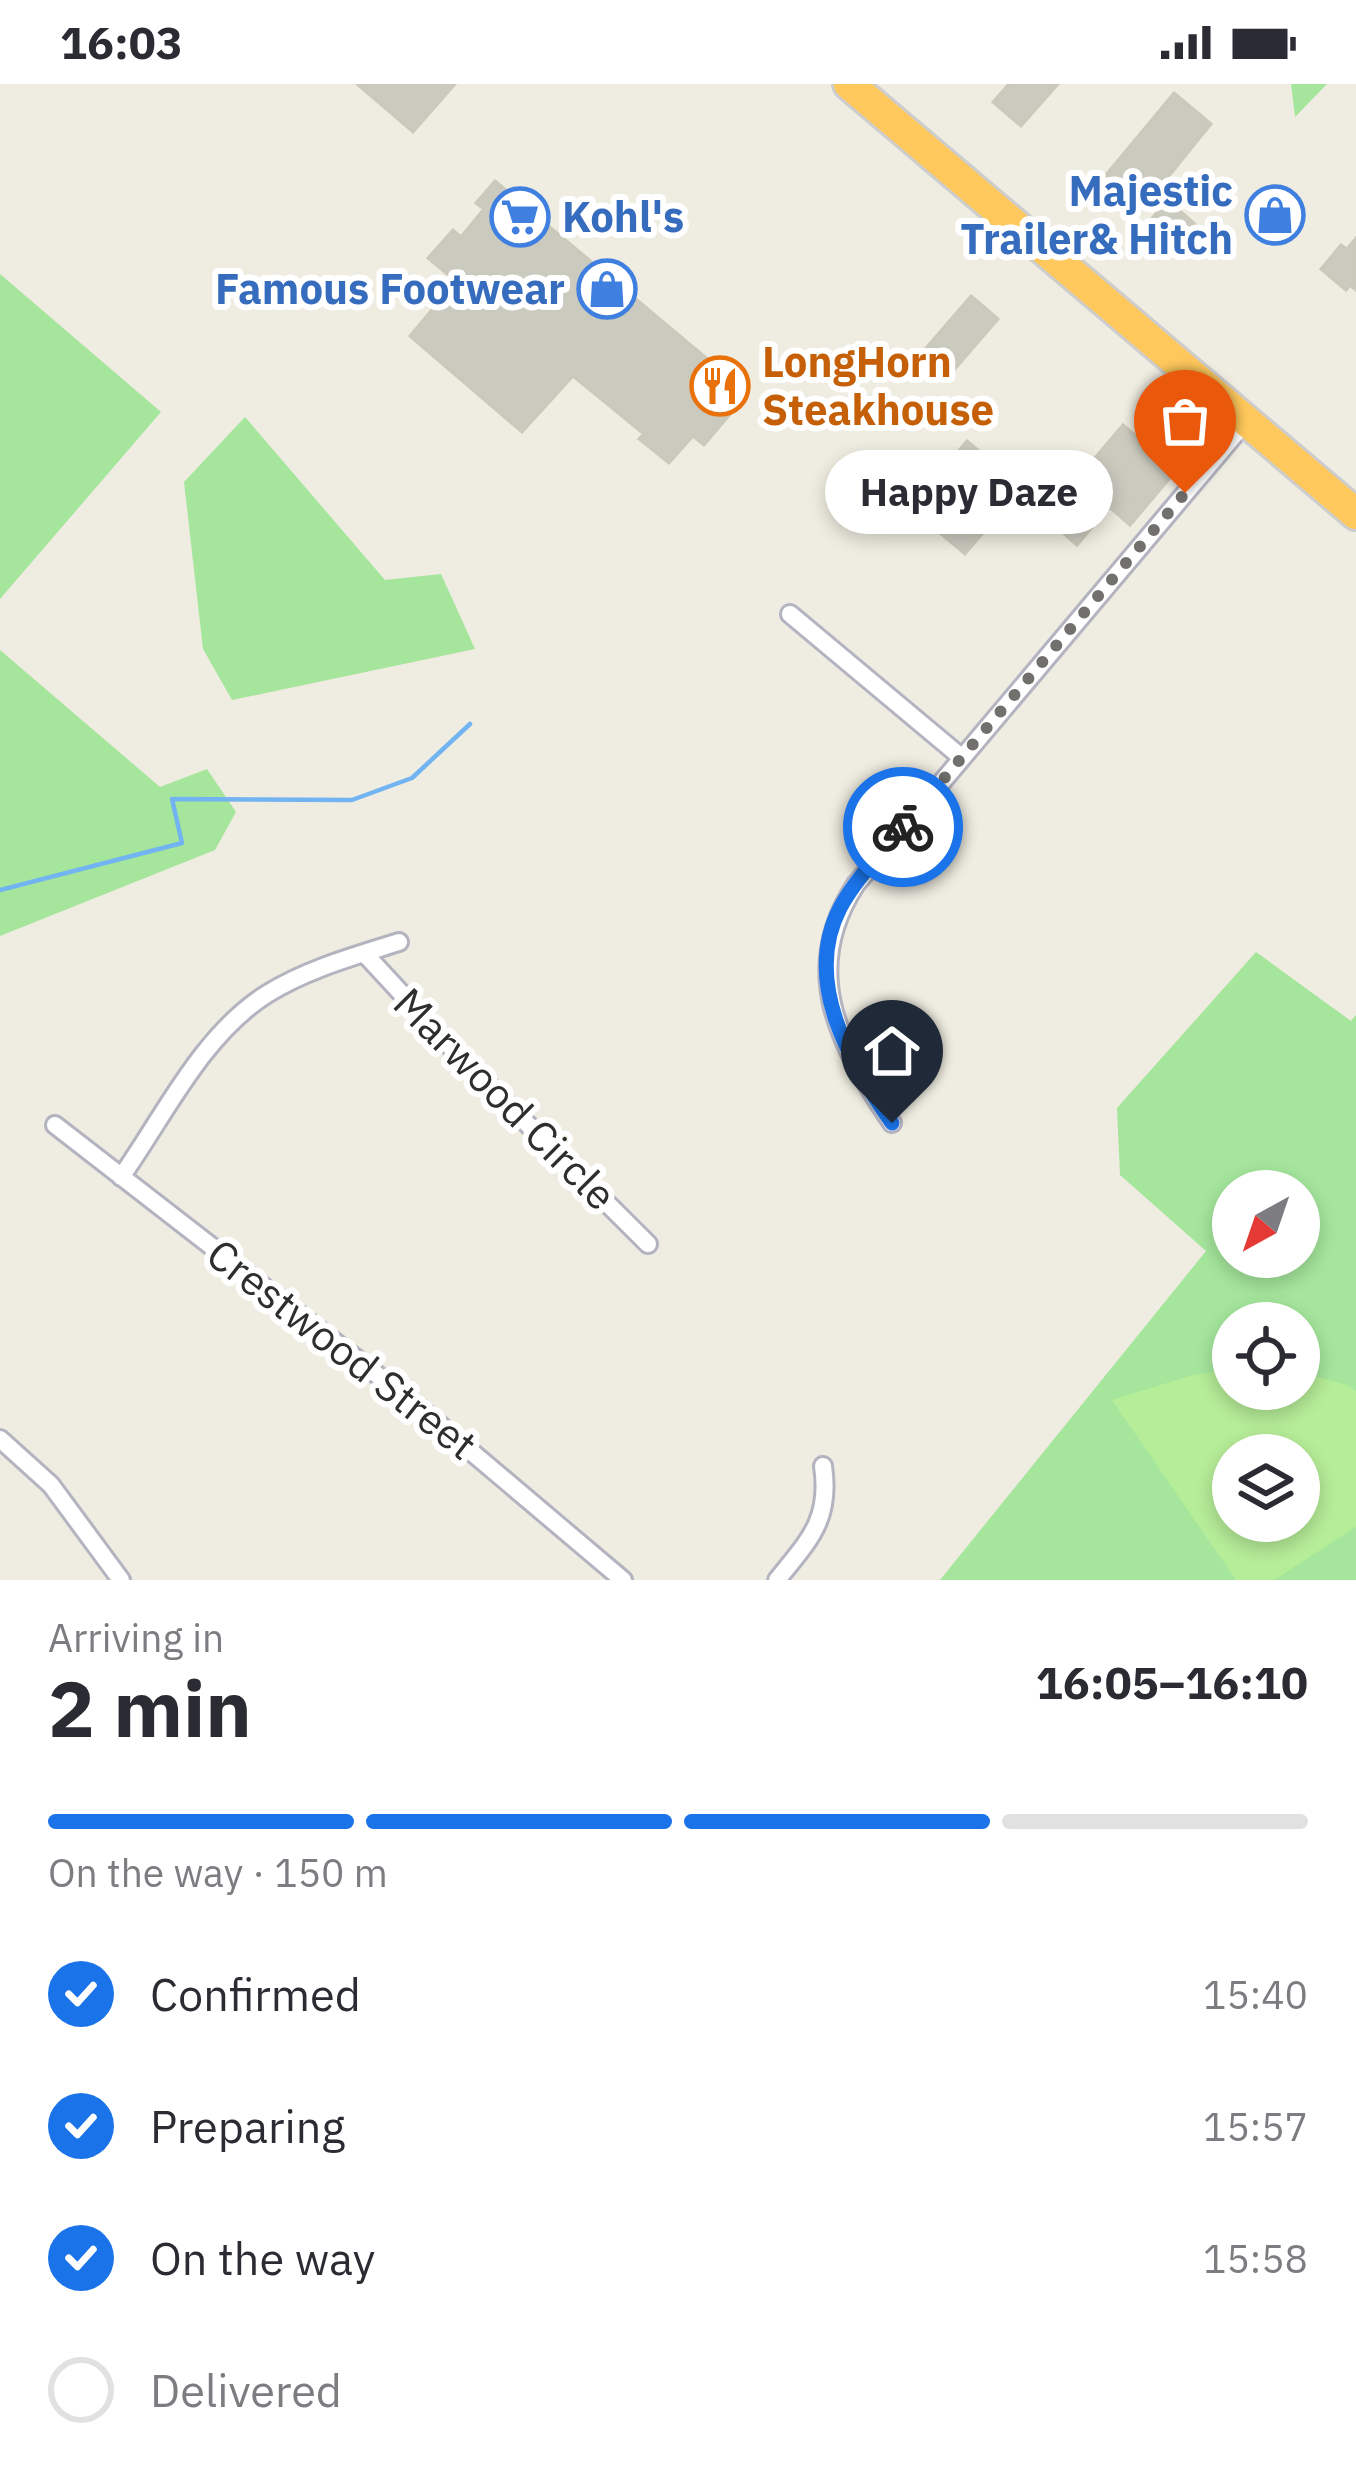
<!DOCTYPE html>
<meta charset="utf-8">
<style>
body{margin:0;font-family:"IBM Plex Sans",sans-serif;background:#f2f2f3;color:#2b2b33;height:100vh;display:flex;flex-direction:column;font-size:45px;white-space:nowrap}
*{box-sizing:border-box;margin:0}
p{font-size:39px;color:#7c7c81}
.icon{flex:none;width:66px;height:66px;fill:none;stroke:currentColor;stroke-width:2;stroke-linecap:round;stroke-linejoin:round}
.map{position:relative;height:1496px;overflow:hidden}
.side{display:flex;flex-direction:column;background:#fff;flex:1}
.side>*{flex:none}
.needle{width:78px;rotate:220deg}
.controls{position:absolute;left:1212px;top:1086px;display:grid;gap:24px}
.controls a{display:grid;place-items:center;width:108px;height:108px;border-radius:50%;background:#fff;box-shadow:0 6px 18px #0003;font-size:60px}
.pin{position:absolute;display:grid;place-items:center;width:102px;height:102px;color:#fff;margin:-123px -51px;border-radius:50% 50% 50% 0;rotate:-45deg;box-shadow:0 0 12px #0007}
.pin .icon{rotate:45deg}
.courier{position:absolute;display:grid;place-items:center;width:120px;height:120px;margin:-60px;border:9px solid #1a73e8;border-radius:50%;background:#fff;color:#222;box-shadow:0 3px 15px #0007}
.bubble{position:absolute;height:84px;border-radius:42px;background:#fff;box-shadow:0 6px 18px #0003;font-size:39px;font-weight:700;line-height:84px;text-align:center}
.headline em{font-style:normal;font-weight:700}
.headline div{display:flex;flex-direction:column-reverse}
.headline{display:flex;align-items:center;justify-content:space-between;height:204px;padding:0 48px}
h1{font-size:78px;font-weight:700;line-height:90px}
.bar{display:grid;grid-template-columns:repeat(4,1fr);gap:18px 12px;align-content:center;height:144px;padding:0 48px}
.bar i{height:15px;border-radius:9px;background:#e1e1e2}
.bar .selected{background:#1a73e8}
.bar p{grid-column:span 4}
ol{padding:0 48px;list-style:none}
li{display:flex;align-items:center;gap:36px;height:132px}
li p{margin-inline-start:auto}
li .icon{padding:12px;border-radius:50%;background:#1a73e8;color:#fff;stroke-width:4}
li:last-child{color:#7c7c81}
li i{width:66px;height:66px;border:6px solid #e1e1e2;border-radius:50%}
.status{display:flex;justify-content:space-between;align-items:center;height:84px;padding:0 60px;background:#fff;direction:ltr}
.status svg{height:33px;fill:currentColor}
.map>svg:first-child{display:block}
.green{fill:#a5e69c;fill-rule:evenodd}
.pitch{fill:#b6ed98;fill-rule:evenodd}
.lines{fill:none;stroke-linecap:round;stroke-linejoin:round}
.stream{stroke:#72b3f2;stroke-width:4.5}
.building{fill:#cbcabf;stroke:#cbc9ba;stroke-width:3}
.street-casing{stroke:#b4b4c1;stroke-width:22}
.highway-casing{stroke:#cdcdcd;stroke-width:36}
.street{stroke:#fff;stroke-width:16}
.highway{stroke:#ffc85c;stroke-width:30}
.done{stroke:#72706d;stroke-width:12;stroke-dasharray:0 21.6}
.route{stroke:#1a73e8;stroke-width:15}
.labels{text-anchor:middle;stroke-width:12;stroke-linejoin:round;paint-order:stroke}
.shop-label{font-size:42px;font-weight:bold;fill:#366cbe;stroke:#fff;text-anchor:end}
.food-label{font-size:42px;font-weight:bold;fill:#c56008;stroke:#fff;text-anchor:start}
.street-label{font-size:42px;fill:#2e2e2e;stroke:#fff}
</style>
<div class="status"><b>16:03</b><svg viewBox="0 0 49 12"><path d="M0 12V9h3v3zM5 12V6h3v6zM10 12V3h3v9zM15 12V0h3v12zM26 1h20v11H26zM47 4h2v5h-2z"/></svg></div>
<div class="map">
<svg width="1356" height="1496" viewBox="0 0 1356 1496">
<rect width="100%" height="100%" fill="#efece1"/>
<path class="green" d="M1291,0H1327L1295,33Z
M0,190L161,328L0,515Z
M245,333L385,496L441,490L475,565L232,616L203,565L184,398Z
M0,566L160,703L207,685L236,728L215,766L0,852Z
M1256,868L1351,937L1356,931V1496H940L1206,1167L1120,1091L1117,1024ZM1233,1107H1299V1173H1233ZM1233,1239H1299V1305H1233ZM1233,1371H1299V1437H1233Z"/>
<path class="pitch" d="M1233,1286V1305H1299V1288L1347,1301L1356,1307V1443L1274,1496H1236L1112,1316L1193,1291ZM1233,1371H1299V1437H1233Z"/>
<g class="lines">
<path class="stream" d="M0,806L182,759L172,715L352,716L412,694L470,640"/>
</g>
<path class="building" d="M357,0H455L413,48Z
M1009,0H1058L1021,42L993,18Z
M1174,9L1211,40L1138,130L1100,98Z
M495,97L748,309L704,361L693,352L669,379L639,355L644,350L573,292L522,348L410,252L456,197L428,174L453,146L461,153L484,125L476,119Z
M1265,105L1303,136L1285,158L1247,126Z
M1168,116L1198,143L1177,167L1147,140Z
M1356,154V206L1350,201L1346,206L1321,185L1341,161L1347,165Z
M971,212L998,235L947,294L921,270Z
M1123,341L1176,387L1130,441L1077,395Z
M967,357L1022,403L965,470L910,424Z
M1077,395L1109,423L1077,461L1045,433Z"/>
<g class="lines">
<g class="street-casing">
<path id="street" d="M790,530L961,673
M364,869L461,974L648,1160
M892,1039C839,961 799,887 856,800L1247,336
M55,1041L416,1321L623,1496
M121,1093C165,1031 201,952 267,910C307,885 355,872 399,858
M0,1355L51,1401L121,1496
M777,1496C809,1456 831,1436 823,1382"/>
</g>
<g class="highway-casing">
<path id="highway" d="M849,0L1356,430"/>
</g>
<use href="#street" class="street"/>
<use href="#highway" class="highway"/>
</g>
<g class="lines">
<path class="done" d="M903,743L1185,409"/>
<path class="route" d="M892,1039C850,979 802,897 840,824C856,794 882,769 903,743"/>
</g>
<defs>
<g id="shop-ring" transform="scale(3)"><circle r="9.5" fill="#fff" stroke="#3f7fe0" stroke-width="1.5"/><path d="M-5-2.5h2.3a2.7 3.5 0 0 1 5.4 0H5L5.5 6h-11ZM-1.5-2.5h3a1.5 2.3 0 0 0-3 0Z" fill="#3f7fe0"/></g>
<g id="supermarket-ring" transform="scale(3)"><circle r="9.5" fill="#fff" stroke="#3f7fe0" stroke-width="1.5"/><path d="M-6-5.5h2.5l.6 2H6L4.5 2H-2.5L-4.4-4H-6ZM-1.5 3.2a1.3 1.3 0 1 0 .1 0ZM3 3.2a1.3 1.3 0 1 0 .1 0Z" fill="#3f7fe0"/></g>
<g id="restaurant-ring" transform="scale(3)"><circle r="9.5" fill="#fff" stroke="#e8710a" stroke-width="1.5"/><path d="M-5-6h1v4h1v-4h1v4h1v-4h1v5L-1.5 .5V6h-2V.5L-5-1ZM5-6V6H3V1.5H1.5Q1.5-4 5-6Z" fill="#e8710a"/></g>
</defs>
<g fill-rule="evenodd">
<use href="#shop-ring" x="1275" y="131"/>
<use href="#supermarket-ring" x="520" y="133"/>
<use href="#shop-ring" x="607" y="205"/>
<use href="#restaurant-ring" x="720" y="302"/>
</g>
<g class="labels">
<g class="shop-label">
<text x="1233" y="122">Majestic<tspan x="1233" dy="48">Trailer&amp; Hitch</tspan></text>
<text x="562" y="148" text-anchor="start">Kohl's</text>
<text x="565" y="220">Famous Footwear</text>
</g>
<g class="food-label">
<text x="762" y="293">LongHorn<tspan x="762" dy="48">Steakhouse</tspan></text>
</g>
<g class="street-label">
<text transform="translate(505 1015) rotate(45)" y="15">Marwood Circle</text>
<text transform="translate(342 1265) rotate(38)" y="15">Crestwood Street</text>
</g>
</g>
</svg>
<div class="controls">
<a><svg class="needle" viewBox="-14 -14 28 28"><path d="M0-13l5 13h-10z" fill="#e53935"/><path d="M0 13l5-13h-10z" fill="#7c7c81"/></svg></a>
<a><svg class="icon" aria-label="locate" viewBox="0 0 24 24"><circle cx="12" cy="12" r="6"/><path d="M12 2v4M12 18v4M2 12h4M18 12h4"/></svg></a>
<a><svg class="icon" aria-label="layers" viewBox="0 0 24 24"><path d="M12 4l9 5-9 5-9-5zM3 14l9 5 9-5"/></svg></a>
</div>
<div class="pin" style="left:1185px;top:409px;background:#ea580c"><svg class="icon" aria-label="bag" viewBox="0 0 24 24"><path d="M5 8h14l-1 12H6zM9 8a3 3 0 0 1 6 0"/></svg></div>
<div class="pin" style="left:892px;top:1039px;background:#1f2937"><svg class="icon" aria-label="home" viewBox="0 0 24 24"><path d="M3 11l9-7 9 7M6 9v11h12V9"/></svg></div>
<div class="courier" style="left:903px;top:743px"><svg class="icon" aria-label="bike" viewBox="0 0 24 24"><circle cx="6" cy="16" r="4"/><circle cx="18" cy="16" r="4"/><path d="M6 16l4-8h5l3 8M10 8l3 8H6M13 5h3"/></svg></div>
<div class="bubble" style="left:825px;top:366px;width:288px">Happy Daze</div>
</div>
<section class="side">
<div class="headline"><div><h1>2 min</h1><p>Arriving in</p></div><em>16:05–16:10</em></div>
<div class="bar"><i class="selected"></i><i class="selected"></i><i class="selected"></i><i></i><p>On the way · 150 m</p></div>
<ol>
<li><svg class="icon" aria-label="check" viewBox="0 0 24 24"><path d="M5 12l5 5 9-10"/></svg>Confirmed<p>15:40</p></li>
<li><svg class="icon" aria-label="check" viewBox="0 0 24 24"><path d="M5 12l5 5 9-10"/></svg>Preparing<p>15:57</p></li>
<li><svg class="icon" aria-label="check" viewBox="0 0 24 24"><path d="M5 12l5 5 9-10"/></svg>On the way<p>15:58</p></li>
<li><i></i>Delivered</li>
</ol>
</section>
